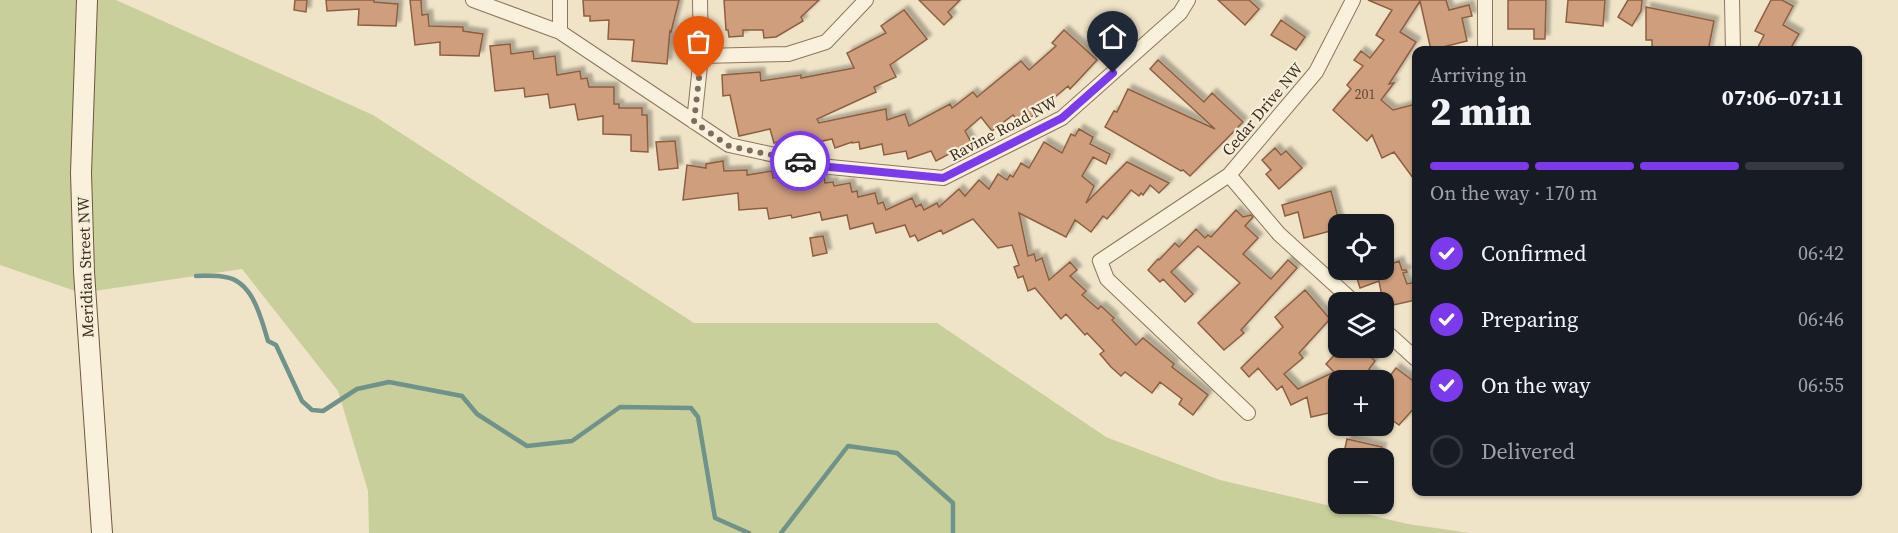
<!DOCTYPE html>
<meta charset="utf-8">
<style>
body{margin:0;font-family:"Source Serif 4",serif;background:#242831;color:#f1f3f6;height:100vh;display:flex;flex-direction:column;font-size:22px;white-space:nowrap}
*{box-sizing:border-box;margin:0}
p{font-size:20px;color:#9ea1a6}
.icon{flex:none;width:33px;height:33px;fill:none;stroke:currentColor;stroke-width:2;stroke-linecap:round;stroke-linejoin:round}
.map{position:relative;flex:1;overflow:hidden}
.details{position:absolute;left:1412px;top:46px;width:450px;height:450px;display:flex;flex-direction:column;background:#171b24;border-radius:12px;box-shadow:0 2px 4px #0004}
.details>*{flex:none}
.fabs{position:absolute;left:1328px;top:214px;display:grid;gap:12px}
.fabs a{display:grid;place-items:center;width:66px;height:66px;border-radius:12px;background:#171b24;box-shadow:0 2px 4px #0004;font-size:30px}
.pin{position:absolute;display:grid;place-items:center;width:51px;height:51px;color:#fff;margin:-62px -26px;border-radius:50% 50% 50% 0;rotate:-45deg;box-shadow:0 0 6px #0007}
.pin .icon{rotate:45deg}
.courier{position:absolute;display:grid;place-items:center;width:60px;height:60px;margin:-30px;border:4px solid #7c3aed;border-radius:50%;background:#fff;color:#222;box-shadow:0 2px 8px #0007}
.summary em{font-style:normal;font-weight:800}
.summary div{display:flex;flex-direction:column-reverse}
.summary{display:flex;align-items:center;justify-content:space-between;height:102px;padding:0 18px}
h1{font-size:39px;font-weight:800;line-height:45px}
.bar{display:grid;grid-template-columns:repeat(4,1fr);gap:9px 6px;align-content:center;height:72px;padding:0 18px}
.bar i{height:8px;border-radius:4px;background:#363941}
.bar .active{background:#7c3aed}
.bar p{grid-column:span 4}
ol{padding:0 18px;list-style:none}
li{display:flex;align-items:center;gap:18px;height:66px}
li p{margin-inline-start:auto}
li .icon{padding:6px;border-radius:50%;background:#7c3aed;color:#fff;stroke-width:4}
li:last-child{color:#9ea1a6}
li i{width:33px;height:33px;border:3px solid #363941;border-radius:50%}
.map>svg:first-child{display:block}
.green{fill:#c9cf9b}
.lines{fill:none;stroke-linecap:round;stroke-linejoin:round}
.stream{stroke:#6f938a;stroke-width:4.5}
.building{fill:#cf9f7d;stroke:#8d5f41;stroke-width:1.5;filter:url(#shadow)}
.street-casing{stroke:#8d765c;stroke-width:16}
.secondary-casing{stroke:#6f573f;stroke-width:22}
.street{stroke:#faf1dc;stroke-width:14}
.secondary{stroke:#faf1dc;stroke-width:20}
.done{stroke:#7c6e5b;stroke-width:6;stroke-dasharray:0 10.8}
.route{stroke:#7c3aed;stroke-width:8}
.labels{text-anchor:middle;stroke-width:4.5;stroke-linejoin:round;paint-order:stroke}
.number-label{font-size:14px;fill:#624a37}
.street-label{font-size:16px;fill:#3d2e20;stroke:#f7eed8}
</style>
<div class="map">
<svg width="1898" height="533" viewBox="0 0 1898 533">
<defs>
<filter id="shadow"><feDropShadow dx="4.5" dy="-4.5" stdDeviation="1.5" flood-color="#0004"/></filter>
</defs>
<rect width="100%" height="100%" fill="#f0e4c8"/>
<path class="green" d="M0,0H116L373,115L694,323H937L1106,437L1220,480L1408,524L1470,533H369L368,491L338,391L242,269L81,293L0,265Z"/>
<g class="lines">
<path class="stream" d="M196,276C206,276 216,275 225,277C253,281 261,318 268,341L276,345L302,401L312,410L323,411L357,389L389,382L462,396L477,414L527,446L572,441L620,407L691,408L698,417L715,518L749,533
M781,533L848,446L897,453L953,503V533"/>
</g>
<path class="building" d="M295,0H307L306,12L294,10Z
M326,0H374V2L398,4L396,26L358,25L359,9L327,11Z
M410,0H421L422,15L428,14L429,26L463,27V31L483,34L479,56L440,55V42L415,45Z
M583,0H679L671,32L670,31L667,64L632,61L634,40L608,39L609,20L590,21V16H584Z
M724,0H819L801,17L803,21L776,37L764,38L763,30H743V36L729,37L728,30H726Z
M919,0H960L948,12L952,17L944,25Z
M1218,0H1249L1259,9L1245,25Z
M1368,0H1446L1449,10L1469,5L1472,16L1462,18L1467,41L1431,50L1420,1L1400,32L1416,42L1389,84L1394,83L1381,100L1393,110L1416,104V182L1394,152L1382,158L1372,135L1367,141L1333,110L1351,89L1347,85L1363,66L1354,60L1361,51L1370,58L1384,40L1376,35L1392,10Z
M1508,0H1546L1545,39H1534V29H1508Z
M1568,0H1605L1603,26L1566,22Z
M1628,0H1642L1641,11L1632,26L1618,17Z
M1771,0H1782L1793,6L1783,25L1799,34L1789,51H1756L1764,35L1755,31Z
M1646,7L1714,21L1708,51H1652V40H1646Z
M904,10L927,39L890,65L896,77L874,87L876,92L817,119L819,123L886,109L887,120L905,114L909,126L950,104L952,108L973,92L977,97L1021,61L1029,70L1056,46L1052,43L1064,30L1097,60L1070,89L1068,86L1022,125L1013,115L992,131L981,117L965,131L971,142L936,161L931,151L908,159L906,151L884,155L882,144L860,149L859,142L852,143V142L835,148L832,139L809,144L806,134L774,143L770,129L739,136L730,95L723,96L722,75L760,72L761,81L801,75V78L854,68L847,53L886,33L881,26Z
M1281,20L1305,37L1296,50L1271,35Z
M510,44L511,54L533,51L534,59L555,56L557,75L580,71L581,79L587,78L589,87H614V104H619V108H642V115H647L648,152L631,151V135L603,134V116L578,120L575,104L550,108L548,94L525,97L524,88L495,91L490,46Z
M1158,60L1204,102L1212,93L1243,122L1190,176L1183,170L1181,171L1105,127L1114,111L1117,112L1128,89L1215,129L1150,69Z
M1079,129L1093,137L1090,144L1110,154L1106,164L1093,157L1082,176L1094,186L1086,203L1127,162L1169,183L1159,193L1150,185L1143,195L1141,193L1139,196L1131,190L1107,219L1103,216L1091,232L1075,220L1066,237L1019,213L1028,256L1034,254L1036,261L1042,258L1049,280L1070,262L1077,270L1070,276L1086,291L1082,295L1098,309L1101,306L1114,318L1112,320L1136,345L1143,338L1174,364L1172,367L1208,395L1193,415L1179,404L1182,399L1160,382L1152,393L1125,372L1121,376L1111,367L1100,354L1104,351L1087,333L1085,335L1066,314L1061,319L1035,288L1028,291L1023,276L1018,278L1014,267L1019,265L1012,245L998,248L973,219L943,234L941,230L918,241L915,235L910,237L905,225L876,233L873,223L850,229L847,215L822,220L820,212L792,218L791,215L769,219L767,208L739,210L738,193L683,200L687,165L706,168V164L723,161L724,171L747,170V175L772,171L773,178L794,175L795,178L800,177V180L824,175L825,183L833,182L834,186L850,183L852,192L857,191L858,197L875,193L878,204L883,202L886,210L912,198L916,207L921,204L924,210L937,203L939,207L959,189L965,196L979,180L989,189L998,174L1007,180L1010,175L1013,177L1021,163L1029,168L1044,142L1062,153L1071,134L1075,136Z
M675,141L678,168L659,170L656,142Z
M1275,148L1281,155L1286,151L1302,168L1279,189L1266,174L1271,170L1262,160Z
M1331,191L1340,225H1338V229L1304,238L1298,212L1285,216L1282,205Z
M1236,210L1243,217L1251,215L1253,217L1245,226L1258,238L1243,254L1271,279L1288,260L1297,268L1241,330L1244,333L1224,350L1198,323L1240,283L1198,246L1171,272L1193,294L1185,302L1163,279L1160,282L1148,270L1158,259L1159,260L1175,243L1179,247L1196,229L1205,238L1208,235L1211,237Z
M823,236L827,253L813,256L810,238Z
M1399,261L1402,270H1406L1407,272L1403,273L1407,284L1416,282V300L1384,307L1379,281L1360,288L1356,275L1372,270H1383V267Z
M1305,290L1330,319L1299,353L1303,358L1284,374L1298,389L1334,372L1326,364L1341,348H1362L1375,361L1369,369L1384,381H1338V411L1311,417L1307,397L1291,405L1282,386L1277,390L1258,368L1249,377L1241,368L1283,327L1275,317Z
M1396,368L1416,383V406L1399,425L1392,420L1383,422V385Z
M1347,439L1382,447L1379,459L1343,457Z"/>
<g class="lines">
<g class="street-casing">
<path id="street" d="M473,0L560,32L729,145L830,167L943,178L1062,118L1180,13L1188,0
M1732,0L1733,51
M560,32V0
M1485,51V0
M701,56L788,54L826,42L866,0
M694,122L701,56L700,0
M1229,175L1279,234L1355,303
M1383,329L1416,359
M1248,413L1107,279L1100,261L1229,175L1316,72L1353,0"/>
</g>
<g class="secondary-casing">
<path id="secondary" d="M87,0L81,173L84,272L102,533"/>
</g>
<use href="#street" class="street"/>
<use href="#secondary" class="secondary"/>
</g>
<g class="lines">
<path class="done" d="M699,78L694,122L729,146L800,161"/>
<path class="route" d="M800,161L830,167L943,178L1062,118L1113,73"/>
</g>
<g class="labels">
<g class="number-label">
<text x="1365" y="99">201</text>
</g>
<g class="street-label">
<text transform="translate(1262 109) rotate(-50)" y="6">Cedar Drive NW</text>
<text transform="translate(1003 128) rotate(-28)" y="6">Ravine Road NW</text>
<text transform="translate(85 267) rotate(-92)" y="6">Meridian Street NW</text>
</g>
</g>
</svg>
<div class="fabs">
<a><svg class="icon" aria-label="locate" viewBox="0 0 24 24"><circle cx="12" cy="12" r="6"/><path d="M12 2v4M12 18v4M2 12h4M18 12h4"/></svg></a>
<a><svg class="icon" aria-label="layers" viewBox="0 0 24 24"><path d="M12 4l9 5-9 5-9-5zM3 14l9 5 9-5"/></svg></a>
<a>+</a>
<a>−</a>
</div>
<div class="pin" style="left:699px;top:78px;background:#ea580c"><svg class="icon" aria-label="bag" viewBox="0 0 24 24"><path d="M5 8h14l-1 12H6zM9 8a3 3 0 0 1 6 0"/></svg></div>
<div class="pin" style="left:1113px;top:73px;background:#1f2937"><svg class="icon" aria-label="home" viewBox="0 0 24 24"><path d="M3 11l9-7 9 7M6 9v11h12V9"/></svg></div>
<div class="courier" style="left:800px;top:161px"><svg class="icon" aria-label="car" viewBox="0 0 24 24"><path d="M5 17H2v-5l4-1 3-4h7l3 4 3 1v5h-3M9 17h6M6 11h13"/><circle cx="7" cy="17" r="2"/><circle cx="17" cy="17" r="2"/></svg></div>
<section class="details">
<div class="summary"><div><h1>2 min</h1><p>Arriving in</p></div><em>07:06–07:11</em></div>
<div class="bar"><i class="active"></i><i class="active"></i><i class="active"></i><i></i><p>On the way · 170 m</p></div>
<ol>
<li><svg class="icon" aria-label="check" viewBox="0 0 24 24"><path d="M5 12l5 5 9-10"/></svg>Confirmed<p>06:42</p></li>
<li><svg class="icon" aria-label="check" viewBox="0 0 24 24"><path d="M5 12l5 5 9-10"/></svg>Preparing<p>06:46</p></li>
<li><svg class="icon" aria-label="check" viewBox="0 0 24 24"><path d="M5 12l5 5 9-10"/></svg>On the way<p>06:55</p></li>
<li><i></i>Delivered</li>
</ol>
</section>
</div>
